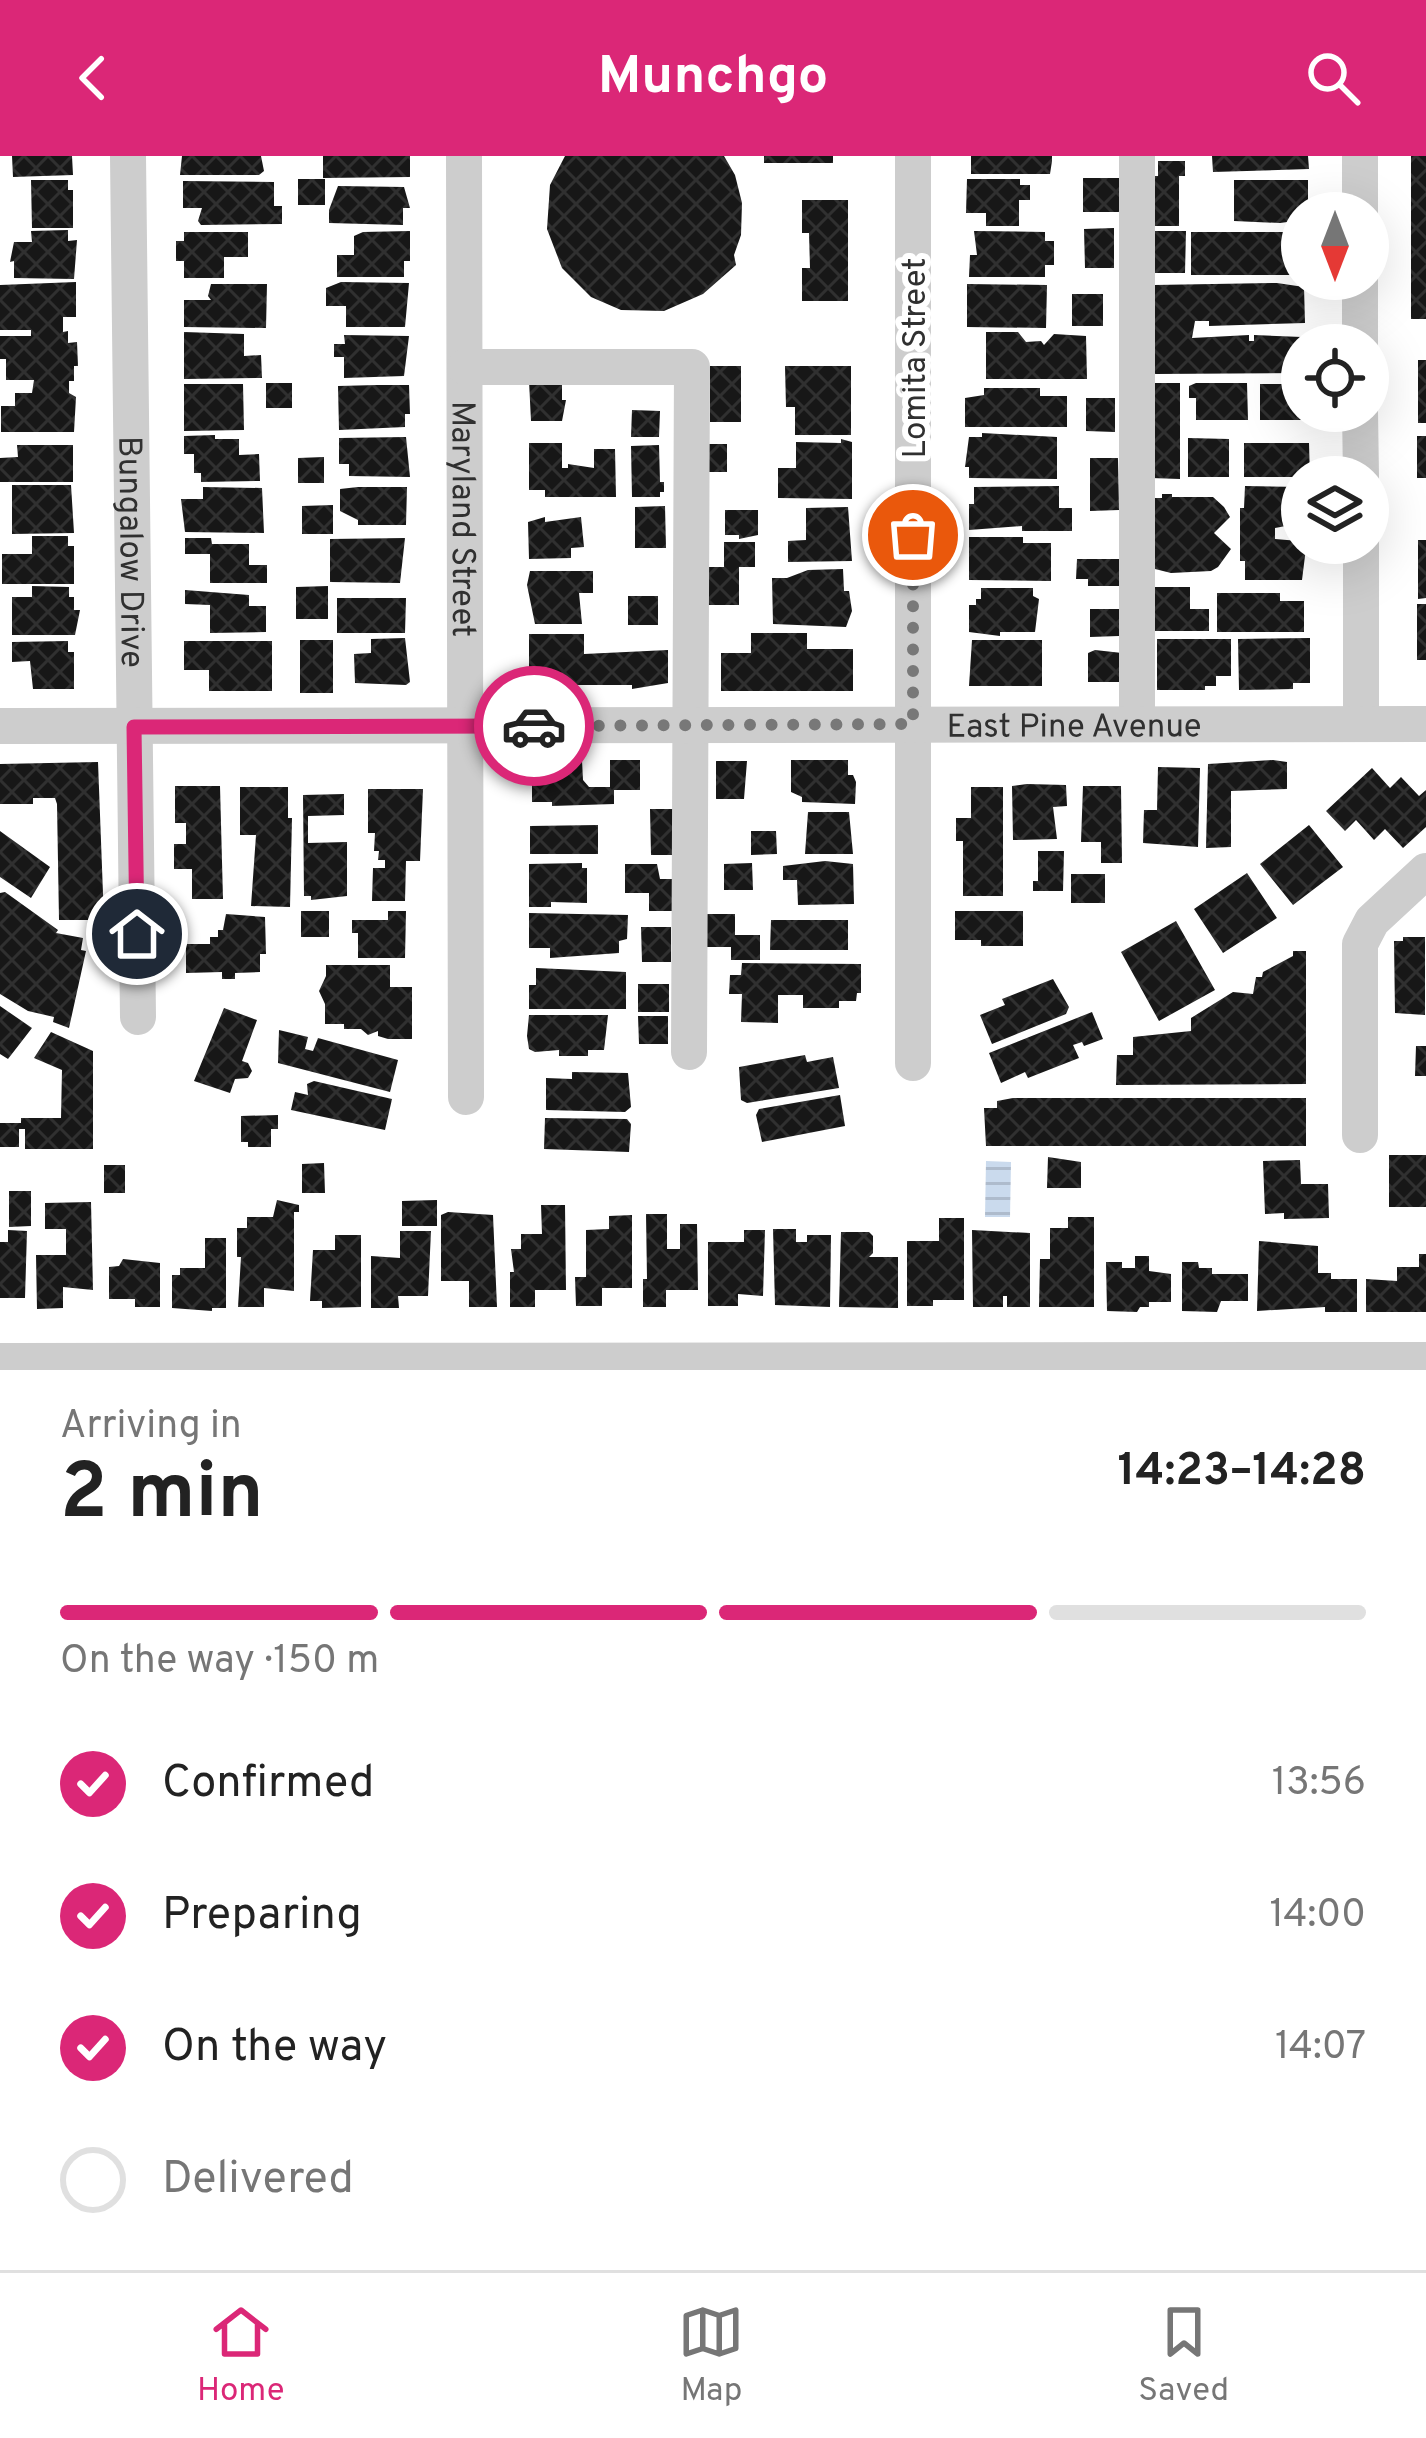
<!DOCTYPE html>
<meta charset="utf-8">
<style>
body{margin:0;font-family:Overpass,sans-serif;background:#f2f2f2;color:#222;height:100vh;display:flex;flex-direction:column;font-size:45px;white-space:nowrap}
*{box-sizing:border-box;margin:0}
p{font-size:39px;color:#767676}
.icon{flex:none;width:66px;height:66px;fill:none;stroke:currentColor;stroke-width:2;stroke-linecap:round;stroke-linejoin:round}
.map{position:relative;height:1214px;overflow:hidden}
.panel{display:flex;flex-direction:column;background:#fff;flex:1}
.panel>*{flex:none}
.needle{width:78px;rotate:180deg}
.tools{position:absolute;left:1281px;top:36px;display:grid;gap:24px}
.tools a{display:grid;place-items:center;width:108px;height:108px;border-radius:50%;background:#fff;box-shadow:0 12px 48px #0002;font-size:60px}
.pin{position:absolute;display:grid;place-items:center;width:102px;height:102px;color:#fff;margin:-51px;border:6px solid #fff;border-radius:50%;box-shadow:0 3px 12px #0007}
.courier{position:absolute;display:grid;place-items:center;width:120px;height:120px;margin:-60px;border:9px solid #db2777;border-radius:50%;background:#fff;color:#222;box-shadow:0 3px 15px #0007}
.overview em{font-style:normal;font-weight:700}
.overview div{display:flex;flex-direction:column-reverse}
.overview{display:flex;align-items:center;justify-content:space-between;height:204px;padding:0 60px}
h1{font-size:78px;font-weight:700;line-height:90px}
.bar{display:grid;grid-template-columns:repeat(4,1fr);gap:18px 12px;align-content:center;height:144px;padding:0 60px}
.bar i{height:15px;border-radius:9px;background:#e0e0e0}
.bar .on{background:#db2777}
.bar p{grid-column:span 4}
ol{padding:0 60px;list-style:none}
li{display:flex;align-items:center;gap:36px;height:132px}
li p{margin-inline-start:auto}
li .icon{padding:12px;border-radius:50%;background:#db2777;color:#fff;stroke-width:4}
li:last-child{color:#767676}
li i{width:66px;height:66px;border:6px solid #e0e0e0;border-radius:50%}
header{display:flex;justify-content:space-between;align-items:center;height:156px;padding:0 60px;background:#db2777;color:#fff;font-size:54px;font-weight:700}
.menu{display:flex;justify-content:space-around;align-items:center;height:168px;border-top:3px solid #e0e0e0;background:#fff;font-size:33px;color:#767676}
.menu a{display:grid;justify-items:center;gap:6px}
.menu .on{color:#db2777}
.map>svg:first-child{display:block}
.water{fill:url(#water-rules)}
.building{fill:url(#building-cross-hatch)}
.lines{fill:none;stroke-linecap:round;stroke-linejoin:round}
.minor{stroke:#cdcdcd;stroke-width:36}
.done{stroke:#787878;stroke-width:12;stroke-dasharray:0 21.6}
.route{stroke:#db2777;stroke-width:15}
.labels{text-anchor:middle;stroke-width:12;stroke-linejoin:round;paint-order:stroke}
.street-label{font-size:33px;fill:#303030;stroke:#fff}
</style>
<header><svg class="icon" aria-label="back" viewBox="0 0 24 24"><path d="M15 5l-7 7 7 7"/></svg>Munchgo<svg class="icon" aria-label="search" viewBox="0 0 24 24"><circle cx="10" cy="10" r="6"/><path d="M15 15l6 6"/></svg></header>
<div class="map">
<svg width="1426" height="1214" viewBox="0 0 1426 1214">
<defs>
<pattern id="water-rules" width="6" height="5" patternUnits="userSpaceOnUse" patternTransform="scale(3)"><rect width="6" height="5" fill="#cadaed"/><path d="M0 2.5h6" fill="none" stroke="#aebbcc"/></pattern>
<pattern id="building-cross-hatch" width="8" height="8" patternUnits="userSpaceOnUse" patternTransform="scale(3)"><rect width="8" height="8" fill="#171717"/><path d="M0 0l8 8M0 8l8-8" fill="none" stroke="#303030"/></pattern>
</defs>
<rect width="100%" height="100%" fill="#fff"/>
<path class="water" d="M986,1005L1011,1006L1010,1061H985Z"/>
<path class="building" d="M12,0H72L73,19L13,21Z
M182,0H261L264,15L259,19H180Z
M323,0H410V21L323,22Z
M565,0H724L735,19L742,47L741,79L734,99L736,109L703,138L664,155L621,154L591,141L562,112L547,73L550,29Z
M764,0H833V7H764Z
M971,0H1052V5L1050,18H971Z
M1212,0H1308L1309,13L1213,16Z
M1411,0H1426V163H1411Z
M1158,5H1185V20H1179V70H1148V20H1158Z
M1083,22H1119L1122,29L1119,56H1083Z
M298,23H325V49H298Z
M967,23H1020V29H1030V44H1019V70H986V57H966Z
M31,24H68V34H73V72H32Z
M1234,24H1308V57H1302V64L1280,67L1234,65Z
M183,25L274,26V50H282V68L201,69L198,65L202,52H183Z
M338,30L404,31L410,52H403V69L329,67V54Z
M802,44H848V145H802V112H810L809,77H802Z
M1114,72V112H1085L1084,73Z
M68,74V85L77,84L74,123L14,122V105L10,106L14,86H32L31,75Z
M410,75V105H404V121H337V99H354V80L363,76Z
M974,75L1045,76V85H1054V109H1045V121H969L970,99H977Z
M1155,75H1186L1185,117H1154Z
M184,76H248V101H224V122H184V105H176V85H184Z
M1191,76H1302V119H1191Z
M76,126V161H63V176L68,175V187L77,186L78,210H74V225H69V237L76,241L74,276H1V250H15V237H32L34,224H6V203H0V180H31V174H0V129Z
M341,126L409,127L405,171H346V150H326V132Z
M1277,127L1304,131L1305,167L1209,170V165H1195L1192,182L1249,179V185H1254V179L1302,181V217L1155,218L1154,129Z
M211,128H267L266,172L184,171V144H211L208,140Z
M967,128L1047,129L1046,172L967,171Z
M1072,138H1103V170H1072Z
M184,176L244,178V200L261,199L262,222L184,223Z
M986,176H1018L1026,186L1041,185L1044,189L1054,178L1086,180L1087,223H986Z
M344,179L409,180L404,220L344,222V201H334V188H345Z
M1418,204H1426V267H1418Z
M710,210H741V266H710Z
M785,210H851V279H795V251H786Z
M529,225H562V244H566L562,265H531Z
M266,227H292V252H266Z
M1152,227H1180V323L1151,322Z
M1196,227H1247L1248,264H1196V242H1189V230Z
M184,228H243L244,274L184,275Z
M1260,228H1302V255H1311V264H1260Z
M377,229H409L410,258H405V271L339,274L338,230Z
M984,232H1040V240H1067V271H965V242L984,239Z
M1086,242H1115V276L1086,275Z
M632,254L660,255L659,281H631Z
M982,277L1057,281V323L969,322V311H965L969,281H982Z
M215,279V283H239V299L259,298L260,325L201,326V317H194V298H184V280Z
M1417,280H1426V322H1417Z
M406,281L410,321L349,320V308H339V282Z
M1188,282L1229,283V321H1188Z
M841,283L852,286V343L778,342V312H796V286L841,287Z
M529,287H562V312H568V308L594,312V293H615L616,341H545V334H529Z
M1244,287H1309L1310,321H1244Z
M705,288H727V316H705Z
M17,289H73V326H0V302L18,301Z
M659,289L660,326H664V336H660V341H632L631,290Z
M324,301V327H298V302Z
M1090,302H1118L1119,354L1090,355Z
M12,329H71L74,377L12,378Z
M1059,330V352H1072V375H1022V370L969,374V348H974V331Z
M1245,330L1302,331V367L1275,372V383L1299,385L1306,392L1302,424H1245V405H1240V352H1244Z
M203,331L262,332L264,377L185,376L181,343H203Z
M358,331H407L406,369H358V364L340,355V333Z
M1162,338H1172V341H1213L1224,351L1230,361L1214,377L1231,393L1218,411L1211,415L1171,417L1151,412V342H1162Z
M333,349V378H302V350Z
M665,350L666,392H635V351Z
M848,351L852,405L788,406V385L806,384V352Z
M725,354H758V379L739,383V379H725Z
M545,361V366L581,361L584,391L571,392V402L529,403L528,366Z
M32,380H68V390H74V428H2V398H32Z
M969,381H1023V387H1051V425L969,424Z
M185,382H211L212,388H249V409H267V427H210V398H185Z
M405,382L400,427L330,426V383Z
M1418,384H1426V442L1418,443Z
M724,386H755V411H739V449H708V411H724Z
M1077,403H1119V430H1088V423H1076Z
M843,413L844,435H849L852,455L846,471L773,468L772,422H787L808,414Z
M530,415H593V437H579L582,468H535L527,429Z
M32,430L69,431V441H74V454H80L75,479H12V441H32Z
M328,430V463H296V431Z
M1151,431H1190V453H1209V475H1151Z
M981,432H1033V440L1039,443L1035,476H1000V480L969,476V449H976V443H981Z
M185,434L249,439V450H266V476L210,477V449L185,448Z
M1217,437H1280V445H1304V476H1217Z
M628,440H658V469H628Z
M337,442H406L405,477H337Z
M1417,448H1426V504H1417Z
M1090,453H1119V480L1090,481Z
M751,477H807V493H853V535H721V497H751Z
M529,478H584V498L668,494V527L632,533V529H529Z
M405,482L410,526L406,529L355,527L354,498L371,497V483Z
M1310,482V527H1293V533L1239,534L1238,483Z
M1157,483H1231V520H1216V530H1205V534H1157Z
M300,484H333V537H300Z
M972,484H1042V530H969Z
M68,485V496H74V533H33L30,505L12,506V486Z
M184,485H272V535H209V514H184Z
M1095,494L1122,497V526H1088V497Z
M528,604H582L583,624L589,631H610V604H640V634H614V648L552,650V646H532V627H526Z
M791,604H848V619H853L856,626L855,648L802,646V641L791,636Z
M1273,604L1287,606V633L1231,635V691L1206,692L1208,608Z
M716,605H747L744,643H716Z
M98,606L104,764H59L57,648L55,642H33V648H0V608Z
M1158,611L1200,612L1198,691L1143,687L1144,654H1157Z
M1372,612L1390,632L1401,621L1419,640L1426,634V671L1403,692L1385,673L1374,684L1356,664L1345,675L1326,655Z
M1027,628L1066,629L1067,650L1053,651L1057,683L1013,684L1012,630Z
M175,630H220L223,743H192V713H174V688H186V667H175Z
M1083,630H1121L1122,707H1101V686H1081Z
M240,631H288V662H292L290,751L251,750L256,679H240Z
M971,631H1003V740H963V685H956V662H971Z
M368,633H423L420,705H406L405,745H372L373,712H385V704H378L379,695H374L375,677H368Z
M344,638V659L308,660V687L347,686V740L311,744V740H304L303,639Z
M650,653H679L680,699H651Z
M808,656H849L853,698H805Z
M598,669V698H530V670Z
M1309,669L1343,711L1293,749L1260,708Z
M0,675L50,711L31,742L0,721Z
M751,675H776L777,698L751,699Z
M1038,695H1064L1063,735H1033V725H1038Z
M825,705L853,708L854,748L798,749L797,724H783V710Z
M582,707V712H587V747L551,746V751H529V708Z
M752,707L753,734H724V708Z
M625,708H657L660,723H678V755H649V737H625Z
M1247,717L1277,762L1223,797L1194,753Z
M1071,718H1105V747H1071Z
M5,736L58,774L56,777L83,782L81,794L86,795L69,872L53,866L54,861L28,855L0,838V737Z
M301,755H329V781H301Z
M388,755H406L405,802H358V777H352V764H388Z
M955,755H1023V790H981V784H955Z
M529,757L628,759L627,783L619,785V797L550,802V792H529Z
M226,758L265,761L266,798H260V816L235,817V823H222V816L186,817V788H210V781H218V774H223Z
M705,758H735V779H760V804H731V791H705Z
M771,764H848V794H770Z
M1176,765L1215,834L1159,865L1121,796Z
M641,771H671V806H642Z
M1403,781H1425V859L1395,857L1394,785H1403Z
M1293,795H1306V928L1116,929L1117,899H1133V881L1191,875V862L1233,836L1253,838L1256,821H1262L1263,816L1293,800Z
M742,807L861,808V837H857L856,845H839V852H803V839H778V867L741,866L742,838H729L730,819H741Z
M326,809H390V831H412V883H388L378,880V875L368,879L361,873H344V868H325V848L319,835L326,820Z
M536,812L626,816V853H529V829H536Z
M1053,823L1069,851L1066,858L992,888L980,859L1005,849L1002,843Z
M638,828H669V856H638Z
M0,850L32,872L8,903L0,898Z
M224,852L257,864L242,905L248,907L252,915L248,922L235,923L230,937L194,925Z
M1092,856L1103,883L1084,890L1082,886L1073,889L1079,902L1028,922L1025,916L1001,927L989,897Z
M529,859H608L604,894H588V900H559V894L535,896L529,893L527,880Z
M638,860H668V888H639Z
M279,874L308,881L305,893L313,895L318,882L398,904L390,936L278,907Z
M51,876L93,895V993H25V973H19V991H0V967H21V962H61L62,914L34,902Z
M1416,890H1426V920H1415Z
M805,899L807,906L833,901L839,932L747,947L741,944L739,911Z
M572,916L628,917L631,951L625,956L546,954V922L572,923Z
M314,925L392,943L385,974L291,954L295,936L308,939L307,928Z
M840,939L845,970L762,986L756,959L759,953Z
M1013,942H1306V990H986L984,952H997V945Z
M278,959V973H271V991H248V986H241V960Z
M545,962L627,963L631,968L629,996L544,993Z
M1389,999H1426V1051H1389Z
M1048,1001L1081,1006V1032H1047Z
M1300,1004L1301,1028H1328L1329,1062L1284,1063V1057L1265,1058L1263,1005Z
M324,1007L325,1037H302V1008Z
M104,1009H125V1037H104Z
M9,1035H31V1070L9,1071Z
M277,1044L299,1049V1056H294V1135L264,1132V1151H238L241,1101H237V1072H247V1061H273Z
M437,1044V1070H402V1045Z
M91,1046L93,1134L63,1131V1152L37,1153L36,1099H66V1073H45V1047Z
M541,1049H565L566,1134H535V1151H510V1116H514L511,1093H521V1078H542Z
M448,1056L493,1059L497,1151H469V1125H441V1059Z
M646,1058H667V1093H680V1068H697L698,1134H666V1151H643V1123H647Z
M632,1059V1132H602V1150H576L575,1121H586V1074L609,1073V1060Z
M1068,1061H1094V1151H1039L1040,1103H1050V1072H1068Z
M939,1062H964V1144H933V1150H907V1085H939Z
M773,1073H796V1086H807V1079H831L830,1151L775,1149Z
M8,1074L27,1075L25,1142H0V1086H8Z
M744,1074H765L763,1140L738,1138V1150H708V1086H744Z
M972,1074L1030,1077V1151H1007V1140H1003V1151H973Z
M400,1075H431L428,1140H398L399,1152H371V1100L400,1102Z
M841,1076H869L873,1080V1097L869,1101H898V1152L839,1151Z
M335,1079H361V1151L322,1152V1145H310L313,1094H335Z
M205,1082H226V1152H212V1155L172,1152V1119H180V1112H205Z
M1259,1085L1318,1090V1117H1331V1123H1357V1156H1325V1151L1257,1155Z
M1419,1098H1426V1156H1366V1123L1397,1125V1111H1419Z
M1135,1100H1149V1115L1171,1118V1146H1149V1151H1140L1137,1156L1107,1155L1106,1106H1122V1112H1135Z
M123,1103L160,1107V1151H135V1143H109V1111L119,1110Z
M1182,1106H1198L1199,1112H1212V1118H1248V1145H1221L1217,1156L1182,1155Z"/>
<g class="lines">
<g class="minor">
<path id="s1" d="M128,0L138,861"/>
<path id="s2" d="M464,0L466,941"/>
<path d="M913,0V907"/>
<path d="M1360,0V57"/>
<path d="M1360,123V189"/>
<path d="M465,211H692L689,896"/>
<path d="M1360,255L1361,321"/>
<path d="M1361,387V568"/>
<path d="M1137,568V0"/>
<path id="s3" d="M0,570L1426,568"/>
<path d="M1360,979V788L1372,765L1426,715"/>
<path d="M0,1205L1426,1204"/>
</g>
</g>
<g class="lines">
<path class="done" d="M534,570L913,568V379"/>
<path class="route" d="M137,778L134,571L534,570"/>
</g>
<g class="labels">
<g class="street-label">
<text transform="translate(913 202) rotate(-90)" y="12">Lomita Street</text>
<text dy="12" stroke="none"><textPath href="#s2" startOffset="363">Maryland Street</textPath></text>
<text dy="12" stroke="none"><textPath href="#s1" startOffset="396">Bungalow Drive</textPath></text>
<text dy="12" stroke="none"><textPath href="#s3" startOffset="1074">East Pine Avenue</textPath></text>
</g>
</g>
</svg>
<div class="tools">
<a><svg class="needle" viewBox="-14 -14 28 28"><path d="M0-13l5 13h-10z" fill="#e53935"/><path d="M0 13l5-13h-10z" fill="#767676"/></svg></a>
<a><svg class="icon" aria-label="locate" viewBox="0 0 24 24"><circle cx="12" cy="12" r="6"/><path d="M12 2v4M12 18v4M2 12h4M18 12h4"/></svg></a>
<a><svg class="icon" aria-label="layers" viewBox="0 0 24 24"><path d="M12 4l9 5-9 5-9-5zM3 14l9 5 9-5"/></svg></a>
</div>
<div class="pin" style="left:913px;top:379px;background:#ea580c"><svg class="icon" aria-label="bag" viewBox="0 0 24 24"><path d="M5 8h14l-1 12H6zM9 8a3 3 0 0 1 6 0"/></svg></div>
<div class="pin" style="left:137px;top:778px;background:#1f2937"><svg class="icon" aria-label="home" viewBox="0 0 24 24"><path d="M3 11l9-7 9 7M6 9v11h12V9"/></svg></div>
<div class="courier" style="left:534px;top:570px"><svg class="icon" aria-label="car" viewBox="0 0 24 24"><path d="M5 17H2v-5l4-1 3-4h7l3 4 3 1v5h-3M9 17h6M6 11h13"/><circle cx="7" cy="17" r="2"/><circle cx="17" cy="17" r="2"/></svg></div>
</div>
<section class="panel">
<div class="overview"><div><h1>2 min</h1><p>Arriving in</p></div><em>14:23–14:28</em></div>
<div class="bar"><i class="on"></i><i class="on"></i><i class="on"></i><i></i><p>On the way · 150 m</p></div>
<ol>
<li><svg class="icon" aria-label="check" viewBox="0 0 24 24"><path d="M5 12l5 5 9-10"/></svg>Confirmed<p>13:56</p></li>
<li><svg class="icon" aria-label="check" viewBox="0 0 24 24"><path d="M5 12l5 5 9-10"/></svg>Preparing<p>14:00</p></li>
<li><svg class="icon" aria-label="check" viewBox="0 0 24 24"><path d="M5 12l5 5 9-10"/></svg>On the way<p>14:07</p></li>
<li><i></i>Delivered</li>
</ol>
</section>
<nav class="menu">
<a class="on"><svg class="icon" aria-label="home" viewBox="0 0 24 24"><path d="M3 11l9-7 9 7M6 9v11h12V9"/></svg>Home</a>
<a><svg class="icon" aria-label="map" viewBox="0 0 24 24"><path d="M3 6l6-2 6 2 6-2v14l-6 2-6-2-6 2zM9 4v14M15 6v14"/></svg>Map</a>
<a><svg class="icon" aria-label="saved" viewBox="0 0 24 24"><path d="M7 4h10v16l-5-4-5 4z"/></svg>Saved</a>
</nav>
